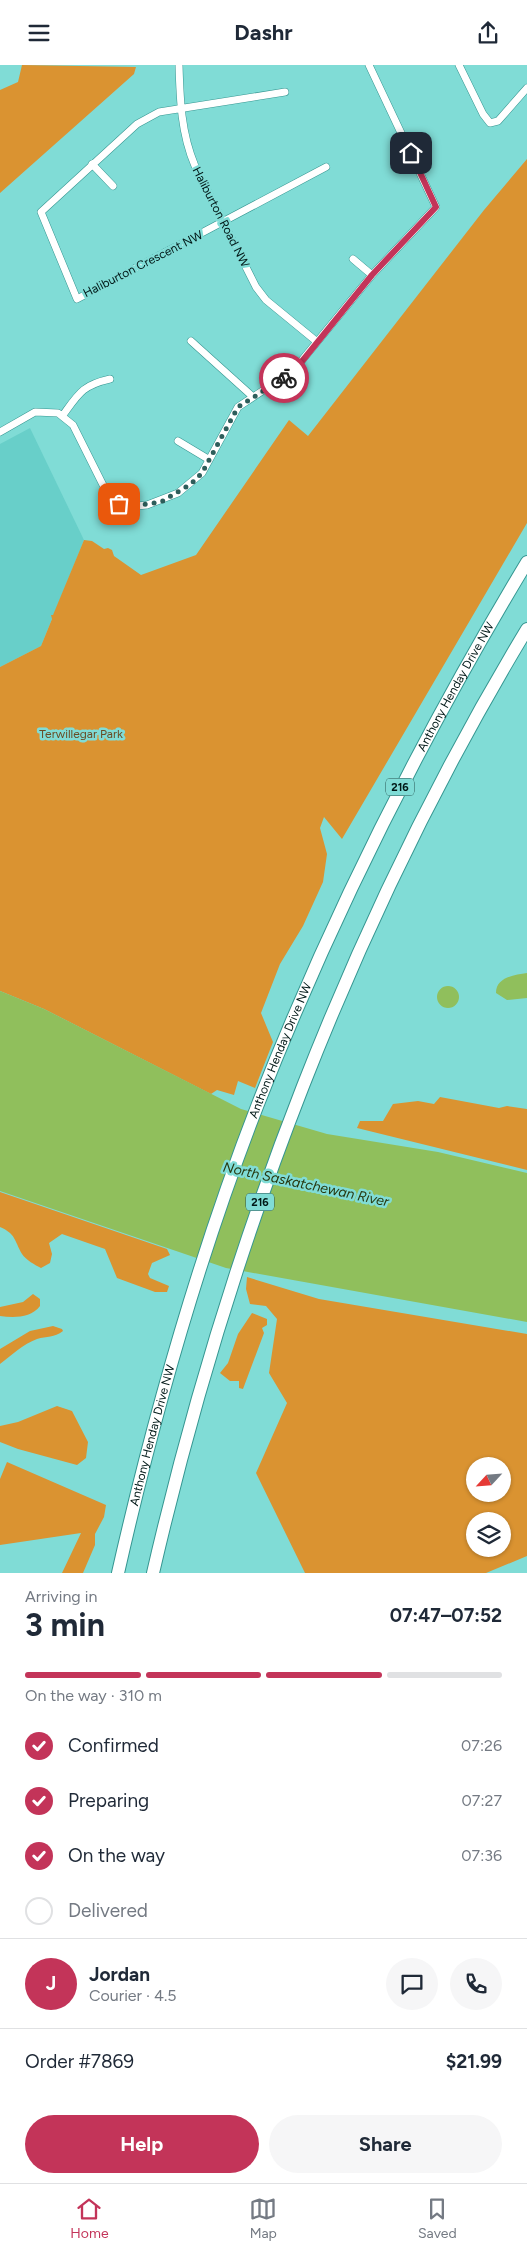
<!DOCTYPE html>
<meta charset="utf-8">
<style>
body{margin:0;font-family:Figtree,sans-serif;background:#f6f6f7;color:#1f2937;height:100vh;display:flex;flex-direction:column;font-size:19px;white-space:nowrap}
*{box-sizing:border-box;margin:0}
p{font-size:16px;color:#747a83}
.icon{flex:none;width:28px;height:28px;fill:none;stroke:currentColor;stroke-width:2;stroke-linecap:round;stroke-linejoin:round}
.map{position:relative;height:1508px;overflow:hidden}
.side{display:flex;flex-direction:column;background:#fff;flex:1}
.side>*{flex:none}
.needle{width:32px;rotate:244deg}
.tools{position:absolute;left:466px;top:1392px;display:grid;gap:10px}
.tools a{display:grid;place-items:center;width:45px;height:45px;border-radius:50%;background:#fff;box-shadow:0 1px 4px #0004;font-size:25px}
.pin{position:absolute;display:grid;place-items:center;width:42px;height:42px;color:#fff;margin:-21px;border-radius:10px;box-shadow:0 2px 8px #0006}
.courier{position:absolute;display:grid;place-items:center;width:50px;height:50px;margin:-25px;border:4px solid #c33459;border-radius:50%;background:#fff;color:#222;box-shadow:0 1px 6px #0007}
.overview em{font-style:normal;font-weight:700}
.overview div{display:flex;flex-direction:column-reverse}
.overview{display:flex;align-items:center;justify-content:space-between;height:85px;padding:0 25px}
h1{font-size:32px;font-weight:700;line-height:38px}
.bar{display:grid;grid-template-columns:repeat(4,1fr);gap:8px 5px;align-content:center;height:60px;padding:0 25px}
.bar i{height:6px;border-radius:4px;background:#e0e1e3}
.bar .selected{background:#c33459}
.bar p{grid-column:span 4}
.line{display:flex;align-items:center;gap:12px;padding:0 25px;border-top:1px solid #e0e1e3}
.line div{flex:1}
.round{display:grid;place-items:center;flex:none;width:52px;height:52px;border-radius:26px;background:#f6f6f7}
ol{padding:0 25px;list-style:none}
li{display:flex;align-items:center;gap:15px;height:55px}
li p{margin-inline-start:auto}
li .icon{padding:5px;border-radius:50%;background:#c33459;color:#fff;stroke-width:4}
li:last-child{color:#747a83}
li i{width:28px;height:28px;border:2px solid #e0e1e3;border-radius:50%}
.cta{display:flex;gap:10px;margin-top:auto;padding:10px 25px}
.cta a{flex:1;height:58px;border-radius:30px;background:#c33459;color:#fff;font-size:20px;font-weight:700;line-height:58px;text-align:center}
.cta a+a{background:#f6f6f7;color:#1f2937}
header{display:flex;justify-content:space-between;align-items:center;height:65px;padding:0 25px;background:#fff;font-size:22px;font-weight:700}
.dock{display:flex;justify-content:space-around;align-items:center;height:70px;border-top:1px solid #e0e1e3;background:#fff;font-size:14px;color:#747a83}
.dock a{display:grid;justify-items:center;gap:2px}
.dock .selected{color:#c33459}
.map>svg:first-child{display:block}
.built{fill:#68cfc9}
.green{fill:#da9331;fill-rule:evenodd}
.water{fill:#90bf5c}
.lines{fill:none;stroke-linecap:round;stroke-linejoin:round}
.minor-casing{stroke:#359691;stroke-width:8}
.motorway-casing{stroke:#359691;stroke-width:14}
.minor{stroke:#fff;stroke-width:7}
.motorway{stroke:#fff;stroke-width:12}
.done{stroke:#2d5d5a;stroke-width:5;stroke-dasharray:0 9}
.route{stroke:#c33459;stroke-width:6}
.labels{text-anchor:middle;stroke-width:5;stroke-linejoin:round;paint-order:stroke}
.shield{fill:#80dcd6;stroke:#265350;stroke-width:1}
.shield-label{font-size:11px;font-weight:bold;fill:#001817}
.street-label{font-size:12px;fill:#001817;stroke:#80dcd6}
.park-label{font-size:12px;fill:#694b25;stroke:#80dcd6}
.water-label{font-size:14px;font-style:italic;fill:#273911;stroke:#80dcd6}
</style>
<header><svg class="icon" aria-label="menu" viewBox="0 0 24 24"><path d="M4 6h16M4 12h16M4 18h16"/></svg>Dashr<svg class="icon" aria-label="share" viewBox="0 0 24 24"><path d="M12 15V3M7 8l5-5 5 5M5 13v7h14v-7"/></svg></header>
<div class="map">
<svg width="527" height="1508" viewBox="0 0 527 1508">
<rect width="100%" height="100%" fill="#80dcd6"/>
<path class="built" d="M30,363L84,475L41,581L0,602V379Z"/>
<path class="green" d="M22,0L136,2L134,9L0,128V25L18,17Z
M527,94V458L342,774L324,752L320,763L327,789L323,817L303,861L280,899L261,948L273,977L255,1023L238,1016L234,1030L217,1025L211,1029L44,944L0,926V602L41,581L52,554L51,550H53L84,475L92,476L104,484L108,483L112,485L114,491L141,510L196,490L289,355L308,371L484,145Z
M440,1032L499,1043L507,1041L527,1044V1105L357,1063L360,1056H383L393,1039L418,1036L434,1039Z
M0,1127L167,1184L170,1190L152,1198L148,1209L150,1213L169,1221L167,1227H155L117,1213L105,1184L62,1169L49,1178L52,1189L50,1198L41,1203C35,1200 26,1195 22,1189C14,1175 16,1169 0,1162Z
M247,1212L319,1234L527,1269V1491L486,1508H305L256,1408L287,1338L269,1308L277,1254L266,1241L250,1239L246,1224ZM475,1401H502V1429H475ZM475,1456H502V1484H475Z
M33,1229L40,1234V1241C31,1253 14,1253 0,1251V1242L23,1237Z
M252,1248L267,1254V1260L262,1263L264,1268L243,1324L239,1323V1316H230L220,1308L228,1298L238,1269Z
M53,1261L62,1264L63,1266C54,1273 47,1271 37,1274C23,1279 12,1290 0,1299V1284L30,1266Z
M57,1341L72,1346L88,1377L86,1393L77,1400L18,1384L0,1377V1361L18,1357Z
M7,1397L106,1440L104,1452L95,1469V1480L83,1508H62L81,1468L0,1480V1414Z"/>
<path class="water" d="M527,908V933L507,935L496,928C496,912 514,910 527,908Z
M437 932a11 11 0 1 1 22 0a11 11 0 1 1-22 0Z
M0,926L44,944L241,1044L327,1069L438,1087L527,1108V1257L226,1203L0,1126Z"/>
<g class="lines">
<g class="minor-casing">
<path id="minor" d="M179,0C180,35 181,68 195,101L256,222L266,235L316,276
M459,0L483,49L490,58L498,56L527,23
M285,27L159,47L137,59L41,147L77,234L326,102
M92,99L113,121
M353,194L372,210
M191,276L252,331
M63,350C79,328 83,320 110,314
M0,367L35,347L58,348L73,360L103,420L112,434L119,439L126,442L147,440L178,428L202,408L238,342L294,305L372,210L436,142L369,0
M178,376L208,394"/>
</g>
<g class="motorway-casing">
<g id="motorway">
<path id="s1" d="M118,1508C154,1349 199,1191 258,1039C332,850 423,670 527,497"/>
<path d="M153,1508C229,1179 352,854 527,564"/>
</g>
</g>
<use href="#minor" class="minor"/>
<use href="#motorway" class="motorway"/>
</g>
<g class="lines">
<path class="done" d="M119,439L126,442L161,437L191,419L202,408L238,342L284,313"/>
<path class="route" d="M284,313L299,300L372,210L436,142L411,88"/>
</g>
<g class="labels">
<g class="shield">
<rect x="386" y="713.5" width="28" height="17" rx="4"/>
<rect x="246" y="1128.5" width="28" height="17" rx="4"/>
</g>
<g class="shield-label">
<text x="400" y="726">216</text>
<text x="260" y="1141">216</text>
</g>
<g class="street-label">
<text transform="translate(221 152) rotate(63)" y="4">Haliburton Road NW</text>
<text transform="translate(143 199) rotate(-27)" y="4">Haliburton Crescent NW</text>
<text dy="4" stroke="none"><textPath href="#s1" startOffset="952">Anthony Henday Drive NW</textPath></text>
<text dy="4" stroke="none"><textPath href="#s1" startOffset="548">Anthony Henday Drive NW</textPath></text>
<text dy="4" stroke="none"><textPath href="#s1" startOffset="142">Anthony Henday Drive NW</textPath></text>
</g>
<g class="park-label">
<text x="81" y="673">Terwillegar Park</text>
</g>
<g class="water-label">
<text transform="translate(306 1119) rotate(12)" y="5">North Saskatchewan River</text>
</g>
</g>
</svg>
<div class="tools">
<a><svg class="needle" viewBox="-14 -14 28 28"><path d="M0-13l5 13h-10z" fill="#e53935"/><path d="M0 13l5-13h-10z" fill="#747a83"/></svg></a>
<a><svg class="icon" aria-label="layers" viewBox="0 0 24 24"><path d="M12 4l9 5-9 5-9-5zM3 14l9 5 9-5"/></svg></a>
</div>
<div class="pin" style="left:119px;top:439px;background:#ea580c"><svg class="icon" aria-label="bag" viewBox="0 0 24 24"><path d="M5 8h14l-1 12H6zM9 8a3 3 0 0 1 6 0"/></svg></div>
<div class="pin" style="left:411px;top:88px;background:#1f2937"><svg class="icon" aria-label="home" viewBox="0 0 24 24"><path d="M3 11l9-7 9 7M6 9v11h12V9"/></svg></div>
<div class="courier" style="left:284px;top:313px"><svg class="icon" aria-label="bike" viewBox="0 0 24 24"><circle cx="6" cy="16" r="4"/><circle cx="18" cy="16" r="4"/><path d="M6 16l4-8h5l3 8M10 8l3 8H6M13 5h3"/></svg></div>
</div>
<section class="side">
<div class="overview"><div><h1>3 min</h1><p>Arriving in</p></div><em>07:47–07:52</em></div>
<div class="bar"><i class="selected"></i><i class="selected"></i><i class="selected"></i><i></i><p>On the way · 310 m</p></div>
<ol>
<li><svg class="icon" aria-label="check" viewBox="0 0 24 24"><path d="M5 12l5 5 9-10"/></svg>Confirmed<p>07:26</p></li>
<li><svg class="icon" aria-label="check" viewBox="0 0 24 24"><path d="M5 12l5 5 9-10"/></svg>Preparing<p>07:27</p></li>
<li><svg class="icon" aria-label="check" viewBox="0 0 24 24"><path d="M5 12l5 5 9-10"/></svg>On the way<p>07:36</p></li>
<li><i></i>Delivered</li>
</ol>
<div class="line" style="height:90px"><b class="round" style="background:#c33459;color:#fff">J</b><div><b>Jordan</b><p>Courier · 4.5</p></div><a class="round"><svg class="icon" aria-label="chat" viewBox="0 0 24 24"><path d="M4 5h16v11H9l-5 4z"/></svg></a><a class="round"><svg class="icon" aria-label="phone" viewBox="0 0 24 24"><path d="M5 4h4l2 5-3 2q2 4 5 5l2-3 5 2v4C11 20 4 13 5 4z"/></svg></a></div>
<div class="line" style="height:65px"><div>Order #7869</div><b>$21.99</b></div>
<div class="cta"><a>Help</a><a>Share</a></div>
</section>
<nav class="dock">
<a class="selected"><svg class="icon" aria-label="home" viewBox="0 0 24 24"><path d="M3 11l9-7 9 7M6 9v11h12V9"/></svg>Home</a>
<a><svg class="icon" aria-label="map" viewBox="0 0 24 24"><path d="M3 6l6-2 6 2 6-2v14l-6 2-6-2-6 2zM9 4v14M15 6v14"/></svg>Map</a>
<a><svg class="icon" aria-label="saved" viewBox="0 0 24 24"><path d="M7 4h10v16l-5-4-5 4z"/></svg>Saved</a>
</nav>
